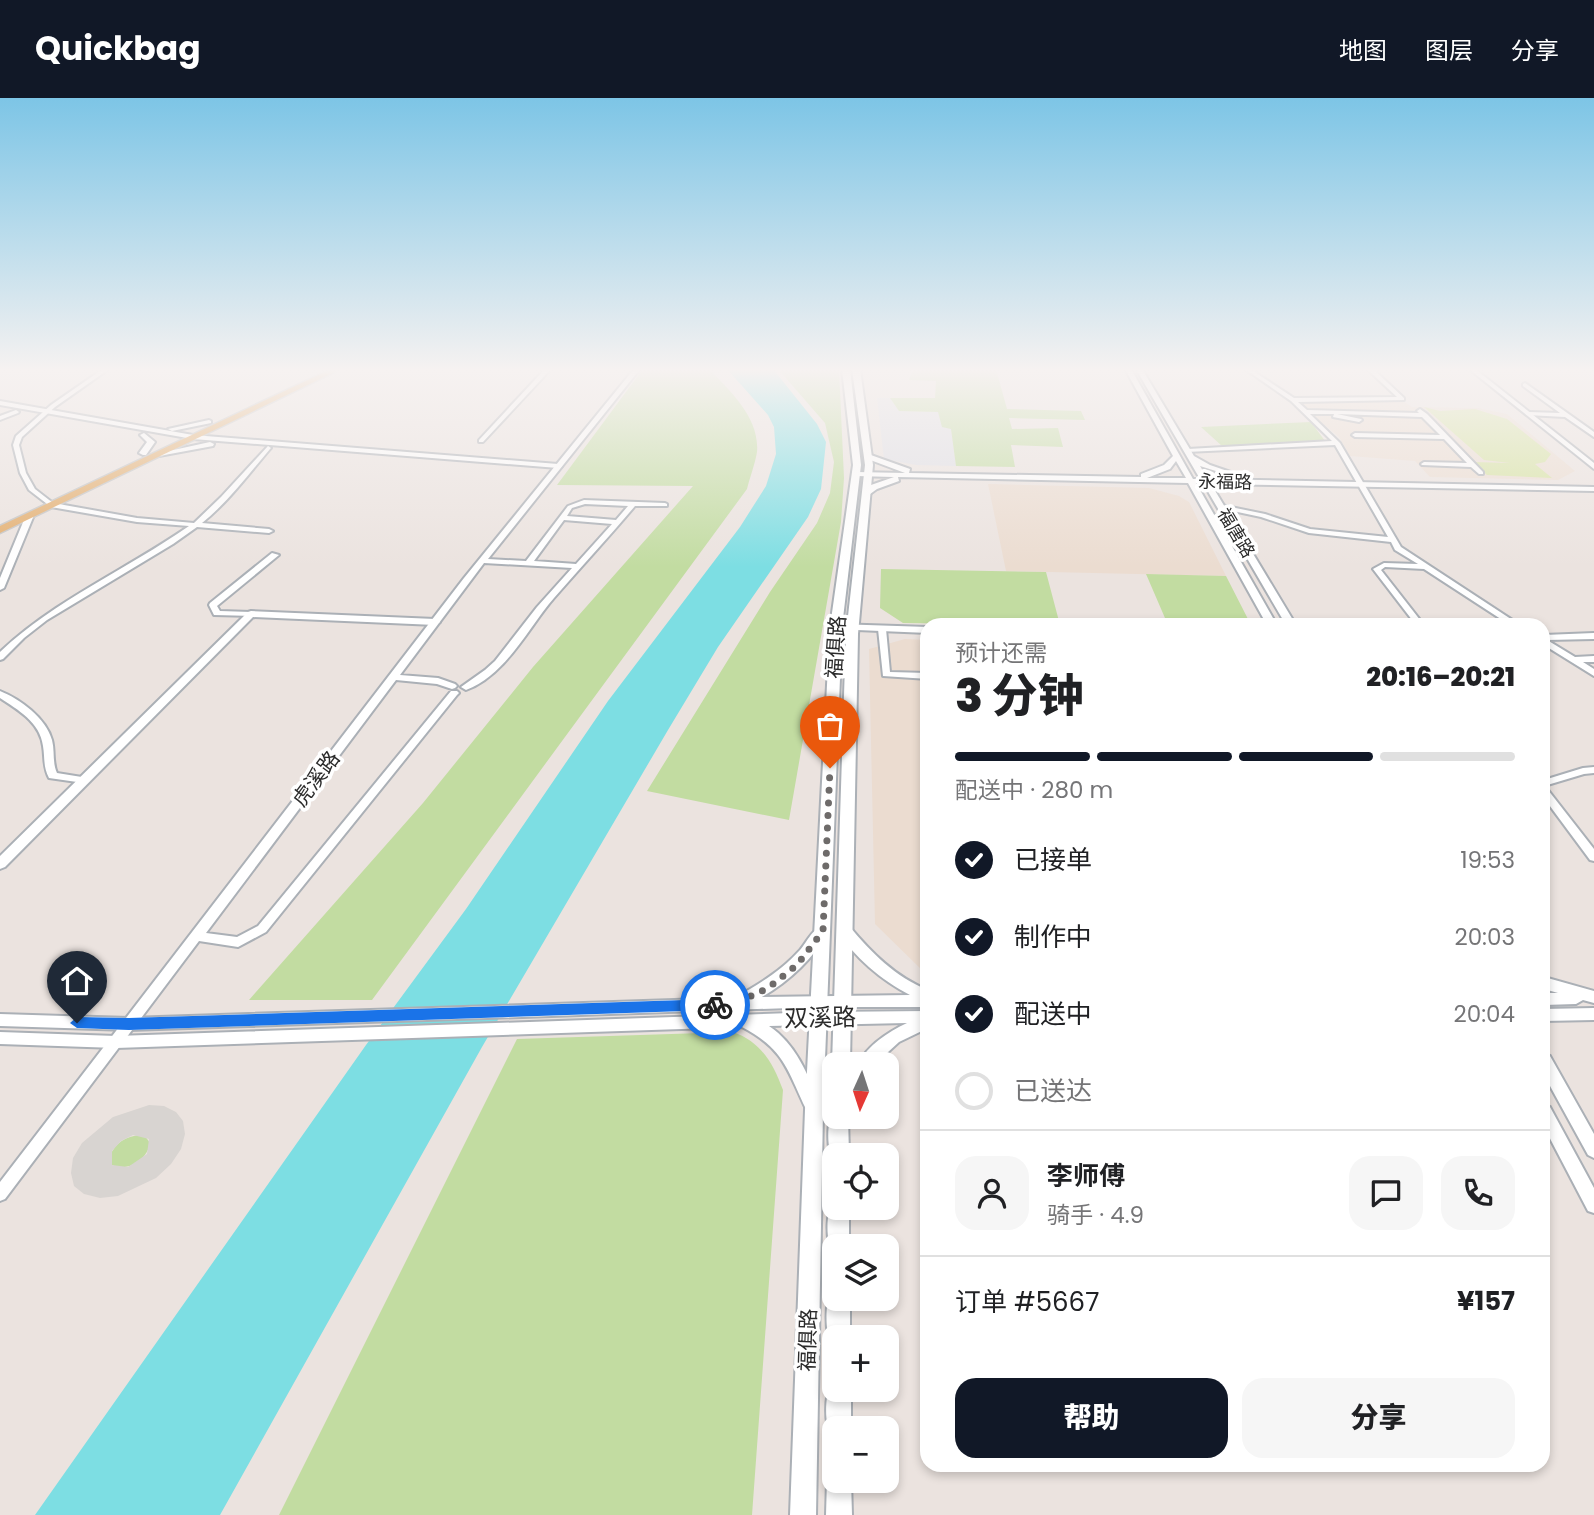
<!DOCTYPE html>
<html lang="zh">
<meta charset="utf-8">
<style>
body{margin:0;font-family:Poppins,"Noto Sans SC",sans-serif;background:#f6f6f6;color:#202124;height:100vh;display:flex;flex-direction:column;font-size:26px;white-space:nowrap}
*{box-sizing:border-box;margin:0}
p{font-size:23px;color:#757577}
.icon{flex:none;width:38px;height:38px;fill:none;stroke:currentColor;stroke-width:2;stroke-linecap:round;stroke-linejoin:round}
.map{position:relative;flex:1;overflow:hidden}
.drawer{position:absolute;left:920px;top:520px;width:630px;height:854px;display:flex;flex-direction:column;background:#fff;border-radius:21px;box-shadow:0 4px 10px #0003}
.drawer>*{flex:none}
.needle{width:46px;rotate:183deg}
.tools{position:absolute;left:822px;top:954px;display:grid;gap:14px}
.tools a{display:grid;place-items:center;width:77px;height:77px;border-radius:14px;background:#fff;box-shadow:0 4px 10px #0003;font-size:35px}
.pin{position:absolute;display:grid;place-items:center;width:60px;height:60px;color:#fff;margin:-72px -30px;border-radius:50% 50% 50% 0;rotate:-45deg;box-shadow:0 0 7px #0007}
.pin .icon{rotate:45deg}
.courier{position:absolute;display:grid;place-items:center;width:70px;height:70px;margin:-35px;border:5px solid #1a73e8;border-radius:50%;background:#fff;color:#222;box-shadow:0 2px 9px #0007}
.overview em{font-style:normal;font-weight:800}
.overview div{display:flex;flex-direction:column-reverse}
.overview{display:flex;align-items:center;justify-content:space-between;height:119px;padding:0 35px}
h1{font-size:46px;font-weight:800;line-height:52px}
.bar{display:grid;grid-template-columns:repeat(4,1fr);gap:10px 7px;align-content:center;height:84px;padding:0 35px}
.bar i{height:9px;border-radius:5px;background:#e0e0e0}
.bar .current{background:#111827}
.bar p{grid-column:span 4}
.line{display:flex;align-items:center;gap:18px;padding:0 35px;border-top:2px solid #e0e0e0}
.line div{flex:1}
.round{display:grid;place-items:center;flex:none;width:74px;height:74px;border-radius:21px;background:#f6f6f6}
ol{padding:0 35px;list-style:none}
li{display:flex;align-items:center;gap:21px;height:77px}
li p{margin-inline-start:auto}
li .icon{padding:7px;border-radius:50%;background:#111827;color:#fff;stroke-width:4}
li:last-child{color:#757577}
li i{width:38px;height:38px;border:4px solid #e0e0e0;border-radius:50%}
.button{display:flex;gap:14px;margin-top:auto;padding:14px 35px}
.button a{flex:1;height:80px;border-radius:21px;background:#111827;color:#fff;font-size:28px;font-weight:800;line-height:80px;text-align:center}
.button a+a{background:#f6f6f6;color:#202124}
header{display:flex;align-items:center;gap:42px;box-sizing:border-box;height:98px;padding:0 35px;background:#111827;color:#fff}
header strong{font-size:33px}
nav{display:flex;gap:38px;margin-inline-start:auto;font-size:24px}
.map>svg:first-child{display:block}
.industrial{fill:#dfdfe5}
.education{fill:#ebdcd0}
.green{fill:#c2dca1}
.pitch{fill:#d5e39e}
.plaza{fill:#d8d4d1;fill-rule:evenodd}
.water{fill:#7ddee3}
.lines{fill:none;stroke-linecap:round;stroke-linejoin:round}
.minor-casing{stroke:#abb0b6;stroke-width:4}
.tertiary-casing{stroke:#abb0b6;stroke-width:4}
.secondary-casing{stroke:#abb0b6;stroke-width:4}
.primary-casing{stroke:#c4c4c4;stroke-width:3}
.minor{fill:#fff;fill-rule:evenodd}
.tertiary{fill:#fff;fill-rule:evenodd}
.secondary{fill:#fff;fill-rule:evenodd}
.primary{fill:#e3ad6c;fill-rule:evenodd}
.route{fill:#1a73e8}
.done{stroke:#6e6b6a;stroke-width:7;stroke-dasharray:0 12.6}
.labels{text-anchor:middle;stroke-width:7;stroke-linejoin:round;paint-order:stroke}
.far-street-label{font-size:18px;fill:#2b2b2b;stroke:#fff}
.street-label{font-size:21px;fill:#2b2b2b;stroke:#fff}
.near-street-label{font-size:24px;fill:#2b2b2b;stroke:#fff}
</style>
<header>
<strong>Quickbag</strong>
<nav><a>地图</a><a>图层</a><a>分享</a></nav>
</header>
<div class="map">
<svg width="1594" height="1417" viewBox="0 0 1594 1417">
<rect width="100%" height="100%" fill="#ebe3df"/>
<path class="industrial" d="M877,300H890L899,313L938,314L951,330L956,368L916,367L884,361Z"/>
<path class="education" d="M1403,303L1412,309L1478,310L1507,316L1575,373L1558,382L1430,379L1415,363L1350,358L1339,339L1297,304Z
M988,386L1149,390L1179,398L1189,404L1226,478L1006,473Z
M905,541L927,542V877L875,826L869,551Z"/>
<path class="green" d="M643,271H709C730,293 760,320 757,354C755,366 750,379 747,391L372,902H249L423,705L533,569L693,388L557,387Z
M778,271H839L844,380L841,424L789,722L647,693L770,494L817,425L830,395L834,364L825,325Z
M913,271H996L1007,311L1081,313L1085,322L1009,320L1012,331L1058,330L1063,349L1011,347L1015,369L956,368L951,331L942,329L938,314L899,313L890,300H935L936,283L909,282Z
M1311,324L1325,343L1222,348L1201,329Z
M881,471L1046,474L1060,527L903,525L880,510Z
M1146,476L1226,478L1249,523L1247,527H1168Z
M733,934C761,944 773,965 783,992L752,1417H279L517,941Z
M140,1037L145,1038L150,1045C147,1062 129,1074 112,1067L110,1058C115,1045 126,1038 140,1037Z"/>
<path class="pitch" d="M1424,309L1440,313L1475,311L1507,321L1551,356L1545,364L1535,366L1552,380L1487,377L1472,364L1510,365L1484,362Z"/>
<path class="plaza" d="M149,1007L164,1008L176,1014L183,1023L185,1036L181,1051L171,1066L156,1080L118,1098L100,1100L84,1096L74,1088L71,1075L73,1060L82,1045L113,1019ZM133,1037L149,1041L147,1056L128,1069L112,1067V1053L121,1043Z"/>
<path class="water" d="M727,271H773L817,326L826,344L821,391L808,419L718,549L668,632L482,949L220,1417H35L366,947L466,811L608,603L740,429L766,388L776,356L774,329L768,317Z"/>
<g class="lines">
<g class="minor-casing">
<path id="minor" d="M103,271H109L55,309L22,339L19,347L26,375L35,391L53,405L137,420L194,425L221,399L268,348L271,350L270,351C248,377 228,404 202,425L269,431L273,433L269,435L197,429L173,446L47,522L24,540L3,561L0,562V554C56,501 126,472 189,428L137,424L51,409L29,392L20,375L13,347L16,338L51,307Z
M545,271H551L483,344H479V342Z
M634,271H640L488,461L526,463L568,408L584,402L665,405L667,406V408H635C608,440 581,469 554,500C528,530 506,577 466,592L461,589L485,572L495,563L537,509L572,470L484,465L400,577L438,580L455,586L457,588L455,590L452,591L437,586L396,582L206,835L237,839L258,828L451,593H457L459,595L457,597L266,834L238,849L199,843L5,1101L0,1103V1084L464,480ZM585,406L628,408L616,422L567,418L572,410ZM564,422L612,426L576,466L534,463Z
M1245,271H1250L1294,300L1397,299L1367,271H1373L1404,300V302L1298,304L1307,312L1419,315L1417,313L1420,311L1427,316L1483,374V376H1479L1471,369L1422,367L1421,366L1424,364L1467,365L1444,341L1355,339L1352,337L1355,335L1440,337L1422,319L1337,316L1361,321L1362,322L1359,324L1333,319L1334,316H1310L1340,345L1401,449L1520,527H1510L1424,471L1385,469L1381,472L1424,527H1416L1373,471L1384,465L1418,466L1395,452L1391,444L1309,435L1261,419L1219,410L1218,409L1221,407L1265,416L1310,431L1388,439L1335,347L1186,354V352L1188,351L1332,343L1291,303Z
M1525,285L1594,334V339L1565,319L1527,317L1526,316L1529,314L1560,315L1523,288V286Z
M16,312L19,314L18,315L0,322V318Z
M30,415L34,417L4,490L0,492V480L26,417Z
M272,455L279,457L217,508L220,513L251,514L255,516L254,518L214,517L209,507L210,505Z
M882,528L886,531L890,574L928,575V581L883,578L878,531Z
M1594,535V541L1547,542L1575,559L1594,558V564H1583L1594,571V578L1544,547V537Z
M0,593C20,601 46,620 52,642C55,653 52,664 57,675L88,680L89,682L88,684L84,685L49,680C43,669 45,660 43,648C40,624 18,612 0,600Z
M1594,669V675L1584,676L1544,688V682L1583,670Z
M1544,691L1548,692L1594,751V763L1590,762L1544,700Z"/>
</g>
<g class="tertiary-casing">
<path id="tertiary" d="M1125,271H1131L1193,381H1200L1136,271H1142L1194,358L1210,367L1245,379L1241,381L1200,368L1208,381L1594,389V393L1211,386L1296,527H1286L1203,385H1196L1277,527H1267L1188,385L898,379L899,383L877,391L866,399L862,397L871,387L894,379L856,378L852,376L856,374L905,375L865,360V356H868L910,371L909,375L1141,379V376L1164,367L1173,358ZM1176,363L1186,380H1147L1170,371Z
M1469,271H1475L1594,365V371Z
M0,303L193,337L558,366L562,368L558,370L193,341L0,307Z
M209,322L211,323V325L172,333L168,331Z
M144,335L155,344L146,357H143L139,355L147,344L140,337Z
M210,344L214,346L213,348L159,358L155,356Z
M251,513L435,521L440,524L435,527L253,519L5,769L0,771V758L248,514Z
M836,526L928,529V535L833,531V527Z
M844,827L849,828C871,854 895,879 928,892V909H820L129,932L0,928V916L129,920L734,900C758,887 781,873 800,852C808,843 814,826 827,829L829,833C813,861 789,883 762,899L910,897C881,882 854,859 837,832L839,828Z
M1544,879L1594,893V905L1583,902L1576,906L1544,907V895H1558L1544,891Z
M1594,910V922L1544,923V911Z
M928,913V930L899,944L875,966H858C868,947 888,934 907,925L769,928C796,946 808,977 820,1006L818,1011L812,1013L806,1011C787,971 784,951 742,929L116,950L0,946V934L116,938L820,914Z
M1544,956L1550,958L1594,1036V1060L1588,1057L1544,977Z
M1544,1007L1550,1009L1594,1090V1115L1588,1113L1544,1029Z"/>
</g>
<g class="secondary-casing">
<path id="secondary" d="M842,271H850L861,367L842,529L823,1012L816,1417H790L805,1012L830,529L853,367Z
M852,271H860L873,367L858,536L850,966H835V971L832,966L846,536L865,367Z
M835,1011V1018H848L849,1057H835V1064C826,1055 826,1020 835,1011Z
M835,1102V1110H849V1148H835V1157L832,1155C826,1142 825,1112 835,1102Z
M835,1191V1200H850V1239H835V1248L831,1247C825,1232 825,1207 831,1192Z
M835,1282V1292H851V1330H835V1340L831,1338C824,1324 825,1299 831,1284Z
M835,1371V1382H851L852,1417H826L827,1382L830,1373Z"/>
</g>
<g class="primary-casing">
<path id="primary" d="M331,271H341L0,435V428Z"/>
</g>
<use href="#minor" class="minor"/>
<use href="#tertiary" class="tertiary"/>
<use href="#secondary" class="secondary"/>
<use href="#primary" class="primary"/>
</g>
<linearGradient id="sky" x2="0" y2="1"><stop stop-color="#7dc5e6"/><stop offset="0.58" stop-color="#f6f2f1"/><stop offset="1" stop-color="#f6f2f1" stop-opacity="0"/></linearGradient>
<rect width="1594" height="469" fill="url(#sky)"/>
<path class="route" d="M715,901L722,907L715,912L129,932L77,930L70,925L77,919L129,920Z"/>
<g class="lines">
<path class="done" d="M715,907L734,906L768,890L797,867L823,833L830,670"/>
</g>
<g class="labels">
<g class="far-street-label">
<text transform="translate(1225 384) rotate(1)" y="6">永福路</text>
<text transform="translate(1236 435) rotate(59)" y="6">福唐路</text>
</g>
<g class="street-label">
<text transform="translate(836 549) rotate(-86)" y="7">福俱路</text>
<text transform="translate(316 681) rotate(-53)" y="7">虎溪路</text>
<text transform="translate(808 1242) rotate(-88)" y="7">福俱路</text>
</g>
<g class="near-street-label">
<text transform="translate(820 920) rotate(-1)" y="8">双溪路</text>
</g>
</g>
</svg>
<div class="tools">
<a><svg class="needle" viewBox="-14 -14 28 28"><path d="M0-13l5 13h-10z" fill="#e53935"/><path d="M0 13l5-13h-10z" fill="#757577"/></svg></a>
<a><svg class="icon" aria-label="locate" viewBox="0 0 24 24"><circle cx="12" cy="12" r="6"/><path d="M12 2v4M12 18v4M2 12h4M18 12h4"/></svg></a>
<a><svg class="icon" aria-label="layers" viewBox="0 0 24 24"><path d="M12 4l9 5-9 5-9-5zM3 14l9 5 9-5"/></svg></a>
<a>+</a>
<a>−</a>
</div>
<div class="pin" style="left:830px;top:670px;background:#ea580c"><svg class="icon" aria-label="bag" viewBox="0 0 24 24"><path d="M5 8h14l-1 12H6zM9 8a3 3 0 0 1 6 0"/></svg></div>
<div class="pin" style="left:77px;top:925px;background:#1f2937"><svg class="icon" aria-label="home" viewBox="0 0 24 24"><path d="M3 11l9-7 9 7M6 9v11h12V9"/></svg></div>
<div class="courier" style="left:715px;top:907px"><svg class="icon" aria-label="bike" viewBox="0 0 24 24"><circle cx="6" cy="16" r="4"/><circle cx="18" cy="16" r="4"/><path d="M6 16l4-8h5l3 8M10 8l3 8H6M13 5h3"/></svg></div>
<section class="drawer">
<div class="overview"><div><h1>3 分钟</h1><p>预计还需</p></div><em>20:16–20:21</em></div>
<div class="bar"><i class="current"></i><i class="current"></i><i class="current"></i><i></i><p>配送中 · 280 m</p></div>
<ol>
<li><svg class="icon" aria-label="check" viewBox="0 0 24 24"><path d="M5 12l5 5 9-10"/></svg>已接单<p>19:53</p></li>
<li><svg class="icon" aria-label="check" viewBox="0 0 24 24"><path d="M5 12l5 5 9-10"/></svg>制作中<p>20:03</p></li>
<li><svg class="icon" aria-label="check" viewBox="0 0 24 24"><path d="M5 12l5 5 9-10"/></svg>配送中<p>20:04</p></li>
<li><i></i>已送达</li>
</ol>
<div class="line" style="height:126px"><a class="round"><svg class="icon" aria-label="person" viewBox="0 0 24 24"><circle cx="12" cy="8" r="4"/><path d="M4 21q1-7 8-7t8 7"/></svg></a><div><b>李师傅</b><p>骑手 · 4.9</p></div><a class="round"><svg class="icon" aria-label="chat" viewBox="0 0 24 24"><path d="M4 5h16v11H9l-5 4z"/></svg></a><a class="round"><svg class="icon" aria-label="phone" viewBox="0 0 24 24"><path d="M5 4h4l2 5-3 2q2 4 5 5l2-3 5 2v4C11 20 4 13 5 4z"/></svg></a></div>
<div class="line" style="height:91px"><div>订单 #5667</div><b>¥157</b></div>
<div class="button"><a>帮助</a><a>分享</a></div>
</section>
</div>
